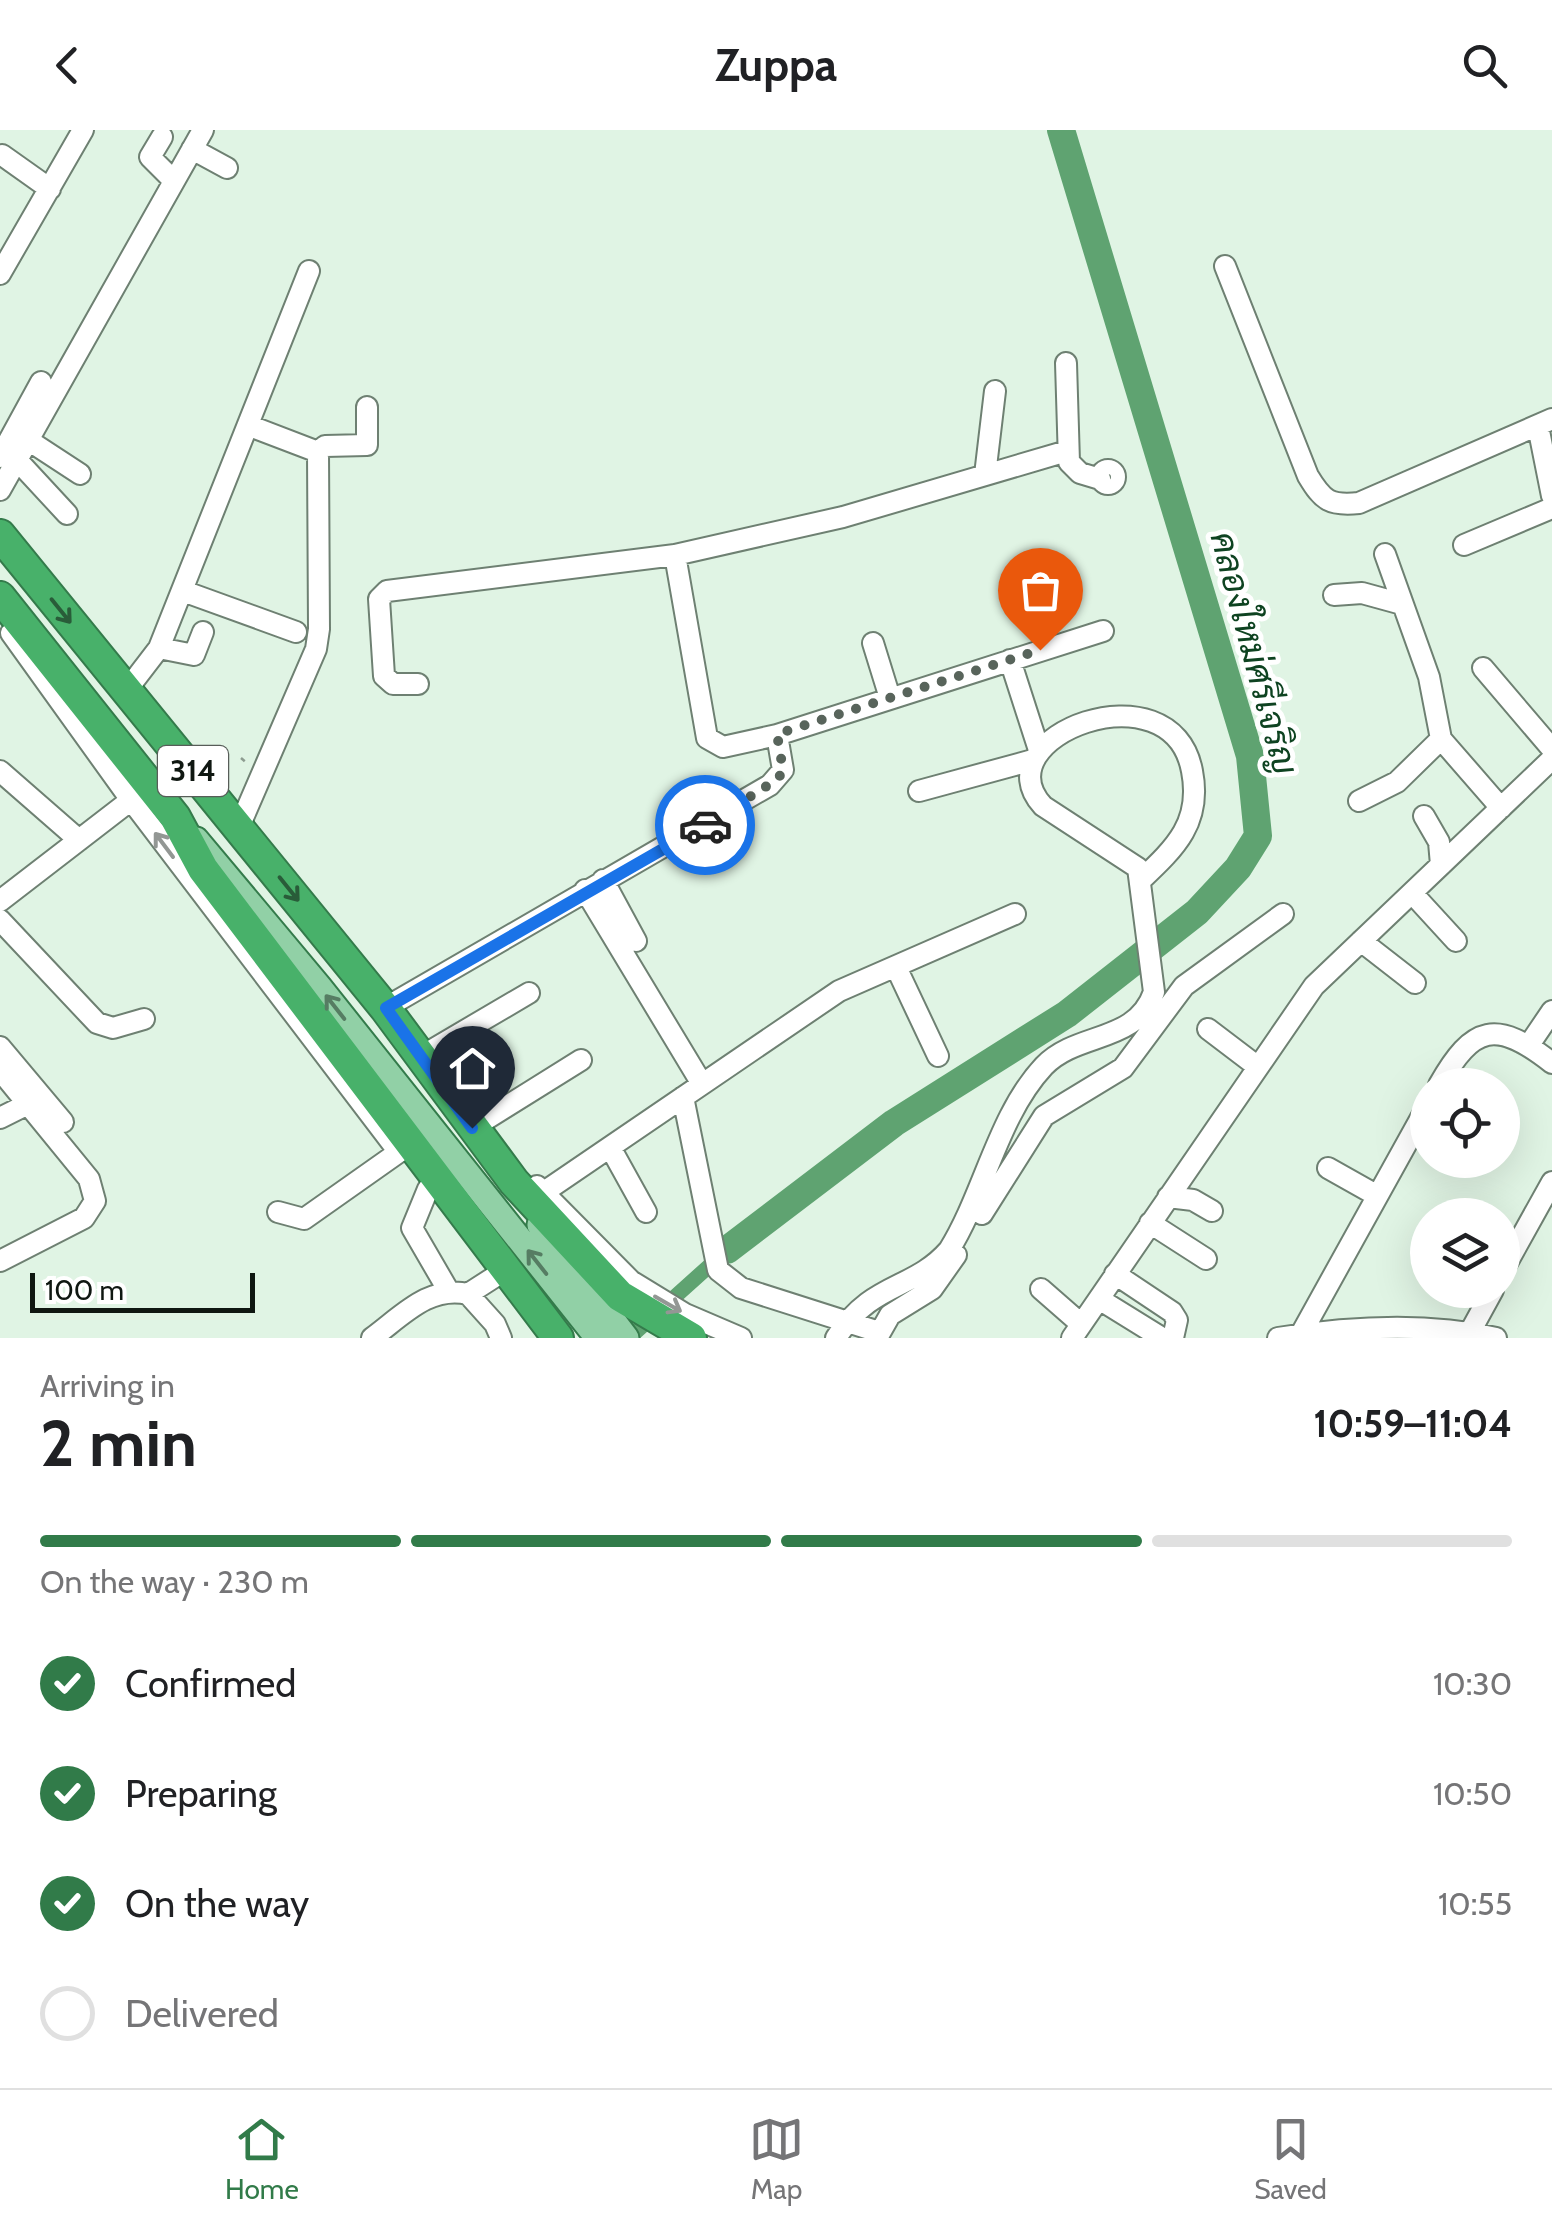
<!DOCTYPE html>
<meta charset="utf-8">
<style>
body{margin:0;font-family:Cabin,Sarabun,sans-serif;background:#f6f6f6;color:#202124;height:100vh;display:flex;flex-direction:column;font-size:38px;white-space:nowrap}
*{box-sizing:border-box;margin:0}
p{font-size:32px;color:#757577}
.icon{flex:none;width:55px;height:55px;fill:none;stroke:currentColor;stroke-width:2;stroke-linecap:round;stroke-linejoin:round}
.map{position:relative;height:1208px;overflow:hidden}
.panel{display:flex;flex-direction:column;background:#fff;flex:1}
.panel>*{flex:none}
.buttons{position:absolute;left:1410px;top:938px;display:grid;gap:20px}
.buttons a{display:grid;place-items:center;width:110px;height:110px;border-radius:50%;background:#fff;box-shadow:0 10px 40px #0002;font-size:50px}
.scale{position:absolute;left:30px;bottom:25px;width:225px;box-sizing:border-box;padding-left:10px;border:5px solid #0f1711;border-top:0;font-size:28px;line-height:35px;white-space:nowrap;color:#0f1711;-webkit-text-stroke:8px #fff;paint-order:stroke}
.pin{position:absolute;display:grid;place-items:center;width:85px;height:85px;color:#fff;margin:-102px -42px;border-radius:50% 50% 50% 0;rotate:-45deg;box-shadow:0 0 10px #0007}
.pin .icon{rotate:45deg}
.courier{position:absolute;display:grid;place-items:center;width:100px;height:100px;margin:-50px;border:8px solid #1a73e8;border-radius:50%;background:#fff;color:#222;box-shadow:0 2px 12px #0007}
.head em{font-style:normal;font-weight:800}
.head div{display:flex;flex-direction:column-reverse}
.head{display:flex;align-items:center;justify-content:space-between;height:170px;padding:0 40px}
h1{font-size:65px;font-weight:800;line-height:75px}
.bar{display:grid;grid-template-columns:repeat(4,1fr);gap:15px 10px;align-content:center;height:120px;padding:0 40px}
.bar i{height:12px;border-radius:8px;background:#e0e0e0}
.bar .current{background:#317b49}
.bar p{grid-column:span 4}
ol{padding:0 40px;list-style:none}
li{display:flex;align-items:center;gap:30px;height:110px}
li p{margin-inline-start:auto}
li .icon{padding:10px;border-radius:50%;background:#317b49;color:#fff;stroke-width:4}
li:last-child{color:#757577}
li i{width:55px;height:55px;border:5px solid #e0e0e0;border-radius:50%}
header{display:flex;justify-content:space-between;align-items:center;height:130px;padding:0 40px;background:#fff;font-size:45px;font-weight:800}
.menu{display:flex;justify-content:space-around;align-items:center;height:140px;border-top:2px solid #e0e0e0;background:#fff;font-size:28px;color:#757577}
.menu a{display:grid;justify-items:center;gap:5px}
.menu .current{color:#317b49}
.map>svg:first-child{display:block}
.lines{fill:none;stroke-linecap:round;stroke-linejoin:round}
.canal{stroke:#5fa371;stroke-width:15}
.river{stroke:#5fa371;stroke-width:28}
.minor-casing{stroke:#6e8072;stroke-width:24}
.major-casing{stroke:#347b4b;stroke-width:29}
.highway-casing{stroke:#347b4b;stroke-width:34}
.path{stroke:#8d9c90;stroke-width:2.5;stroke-dasharray:5 8;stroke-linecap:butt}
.minor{stroke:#fff;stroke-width:20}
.major{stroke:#91d0a6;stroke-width:25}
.highway{stroke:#48b16a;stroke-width:30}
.oneway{stroke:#295c39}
.oneway2{stroke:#939794}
.oneway3{stroke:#567d63}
.done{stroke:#58645b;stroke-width:10;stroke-dasharray:0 18}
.route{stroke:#1a73e8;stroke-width:12}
.labels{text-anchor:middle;stroke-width:10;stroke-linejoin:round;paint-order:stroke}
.shield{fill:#fff;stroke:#575d58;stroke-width:2.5}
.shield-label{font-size:30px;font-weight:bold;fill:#0f1711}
.water-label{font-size:35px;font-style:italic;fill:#0e4321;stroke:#fff}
</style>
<header><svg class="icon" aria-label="back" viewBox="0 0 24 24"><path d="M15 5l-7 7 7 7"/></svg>Zuppa<svg class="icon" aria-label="search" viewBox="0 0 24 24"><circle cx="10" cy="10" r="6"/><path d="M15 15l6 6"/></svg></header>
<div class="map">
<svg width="1552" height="1208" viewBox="0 0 1552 1208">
<rect width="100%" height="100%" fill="#e0f4e4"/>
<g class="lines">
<path class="canal" d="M629,1208L727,1120"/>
<path class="river" d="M727,1120L894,993L1067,884L1197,782L1238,738L1258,706L1250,626L1061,0"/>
<g class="minor-casing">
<path id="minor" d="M162,7L150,27L173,50
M192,19L227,38
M2,25L50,59
M1225,136L1308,346C1323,371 1330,376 1359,373L1552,289
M0,144L83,0
M1066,233L1069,332L1080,343L1100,349
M1538,296L1552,366
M28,310L80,344
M318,322L325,316L367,315V277
M0,327L41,252
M17,330L67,384
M1101 347a7 7 0 1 1 14 0a7 7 0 1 1-14 0Z
M985,345L995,261
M0,360L203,0
M1464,415L1552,378
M1385,424L1429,547L1441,609L1501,678
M675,425L707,608L723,617L777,605L1103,501
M183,461L296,502
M1334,465L1362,463L1402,474
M11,503L131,670L395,1017
M873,513L890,568
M159,518L194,525L203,502
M1010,530L1039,620
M1483,538L1552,619
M418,554H393L384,546L379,469L387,461L675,425L843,387L1067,321
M126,561L159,518L309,141
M0,641L79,710
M919,661L1033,630
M1359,671L1397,652L1441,609
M1424,686L1439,712L1441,735
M239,697L316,519L319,499L318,322L250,296
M603,750L636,811
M585,760L702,954
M1412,763L1456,811
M0,771L131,670
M0,790L97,893L113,898L144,889
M1361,811L1415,853
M896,837L938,926
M385,878L770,655L783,640L777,605
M1208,899L1258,937
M1529,915L1552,881
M0,917L63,992
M420,927L529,863
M0,940L89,1049L95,1071L84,1088L0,1131
M1439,955C1473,895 1496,889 1552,933
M683,967L718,1140L741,1158L879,1202
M0,988L28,974
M472,998L581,930
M610,1017L646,1082
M1328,1038L1376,1065
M537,1056L631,1151L685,1184L741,1208
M428,1059L412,1098L448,1160
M544,1062L839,861L1015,784
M1168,1067L1193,1070L1212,1081
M278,1082L304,1089L399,1022
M982,1084L1044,986L1123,938L1184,856L1283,784
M1150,1093L1206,1129
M1502,1142L1552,1052
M1115,1144L1172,1182L1177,1190L1173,1208
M1041,1159L1081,1194
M468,1164L495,1194L501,1208
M1099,1169L1162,1208
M1470,1202L1493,1160
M1301,1204L1428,975
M372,1208C402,1186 429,1155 468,1164L496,1146
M836,1208C872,1151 913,1161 949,1120C984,1064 998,985 1044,936C1078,901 1136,914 1154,862L1138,738L1043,676C979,607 1172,533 1192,641C1202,692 1176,717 1141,750
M877,1208L890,1185L932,1159L956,1125
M1072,1208L1314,856L1552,629
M1278,1208C1347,1197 1427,1192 1496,1208"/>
</g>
<g class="major-casing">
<path id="major" d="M196,710L319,857L598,1208
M540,1095L626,1208"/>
</g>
<g class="highway-casing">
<path id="highway" d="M0,405L385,878L514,1052L620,1166L691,1208
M0,467L175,687L203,739L558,1208"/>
</g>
<path class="path" d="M241,628L249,635"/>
<use href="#minor" class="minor"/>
<use href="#major" class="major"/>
<use href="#highway" class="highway"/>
</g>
<defs><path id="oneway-shaft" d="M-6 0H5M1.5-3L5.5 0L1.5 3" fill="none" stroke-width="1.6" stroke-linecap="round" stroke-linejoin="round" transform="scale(2.5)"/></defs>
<g class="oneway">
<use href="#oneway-shaft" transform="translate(61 481) rotate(51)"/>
<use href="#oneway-shaft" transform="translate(289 759) rotate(51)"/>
</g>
<g class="oneway2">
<use href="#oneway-shaft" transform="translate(164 715) rotate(-127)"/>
<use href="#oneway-shaft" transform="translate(668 1174) rotate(30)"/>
</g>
<g class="oneway3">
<use href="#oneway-shaft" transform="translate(335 877) rotate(-128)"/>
<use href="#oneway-shaft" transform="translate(537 1132) rotate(-128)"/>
</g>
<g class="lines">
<path class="done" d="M705,695L778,649L783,640L777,604L1040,520"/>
<path class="route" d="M472,998L386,878L705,695"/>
</g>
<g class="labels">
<rect class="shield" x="158" y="616" width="70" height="50" rx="8"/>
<g class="shield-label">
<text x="193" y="651">314</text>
</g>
<g class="water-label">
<text transform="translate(1254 523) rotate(75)" y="12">คลองใหม่ศรีเจริญ</text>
</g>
</g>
</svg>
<div class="buttons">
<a><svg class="icon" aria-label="locate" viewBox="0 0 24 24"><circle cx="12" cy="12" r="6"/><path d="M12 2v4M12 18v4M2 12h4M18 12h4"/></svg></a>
<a><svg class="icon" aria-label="layers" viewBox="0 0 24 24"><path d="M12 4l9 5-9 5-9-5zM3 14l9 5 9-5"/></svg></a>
</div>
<div class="scale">100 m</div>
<div class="pin" style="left:1040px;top:520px;background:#ea580c"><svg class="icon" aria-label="bag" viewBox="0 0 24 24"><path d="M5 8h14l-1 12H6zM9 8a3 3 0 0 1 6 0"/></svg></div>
<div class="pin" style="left:472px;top:998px;background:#1f2937"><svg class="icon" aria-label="home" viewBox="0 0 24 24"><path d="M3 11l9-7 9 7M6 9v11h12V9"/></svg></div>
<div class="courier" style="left:705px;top:695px"><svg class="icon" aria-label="car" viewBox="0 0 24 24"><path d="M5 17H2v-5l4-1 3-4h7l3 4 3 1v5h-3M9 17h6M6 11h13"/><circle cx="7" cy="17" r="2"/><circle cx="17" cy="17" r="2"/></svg></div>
</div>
<section class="panel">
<div class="head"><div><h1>2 min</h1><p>Arriving in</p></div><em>10:59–11:04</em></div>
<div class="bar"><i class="current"></i><i class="current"></i><i class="current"></i><i></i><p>On the way · 230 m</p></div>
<ol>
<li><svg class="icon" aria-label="check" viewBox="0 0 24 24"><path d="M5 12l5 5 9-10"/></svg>Confirmed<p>10:30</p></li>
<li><svg class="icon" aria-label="check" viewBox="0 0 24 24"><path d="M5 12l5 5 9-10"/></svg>Preparing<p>10:50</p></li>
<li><svg class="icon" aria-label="check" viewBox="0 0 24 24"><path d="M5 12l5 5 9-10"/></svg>On the way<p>10:55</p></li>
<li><i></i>Delivered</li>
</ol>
</section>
<nav class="menu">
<a class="current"><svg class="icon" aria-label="home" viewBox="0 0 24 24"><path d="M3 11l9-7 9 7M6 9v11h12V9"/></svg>Home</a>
<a><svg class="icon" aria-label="map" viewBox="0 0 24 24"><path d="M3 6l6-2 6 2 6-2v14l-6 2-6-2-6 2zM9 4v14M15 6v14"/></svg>Map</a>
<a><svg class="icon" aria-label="saved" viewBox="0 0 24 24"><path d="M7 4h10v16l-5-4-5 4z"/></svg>Saved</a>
</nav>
